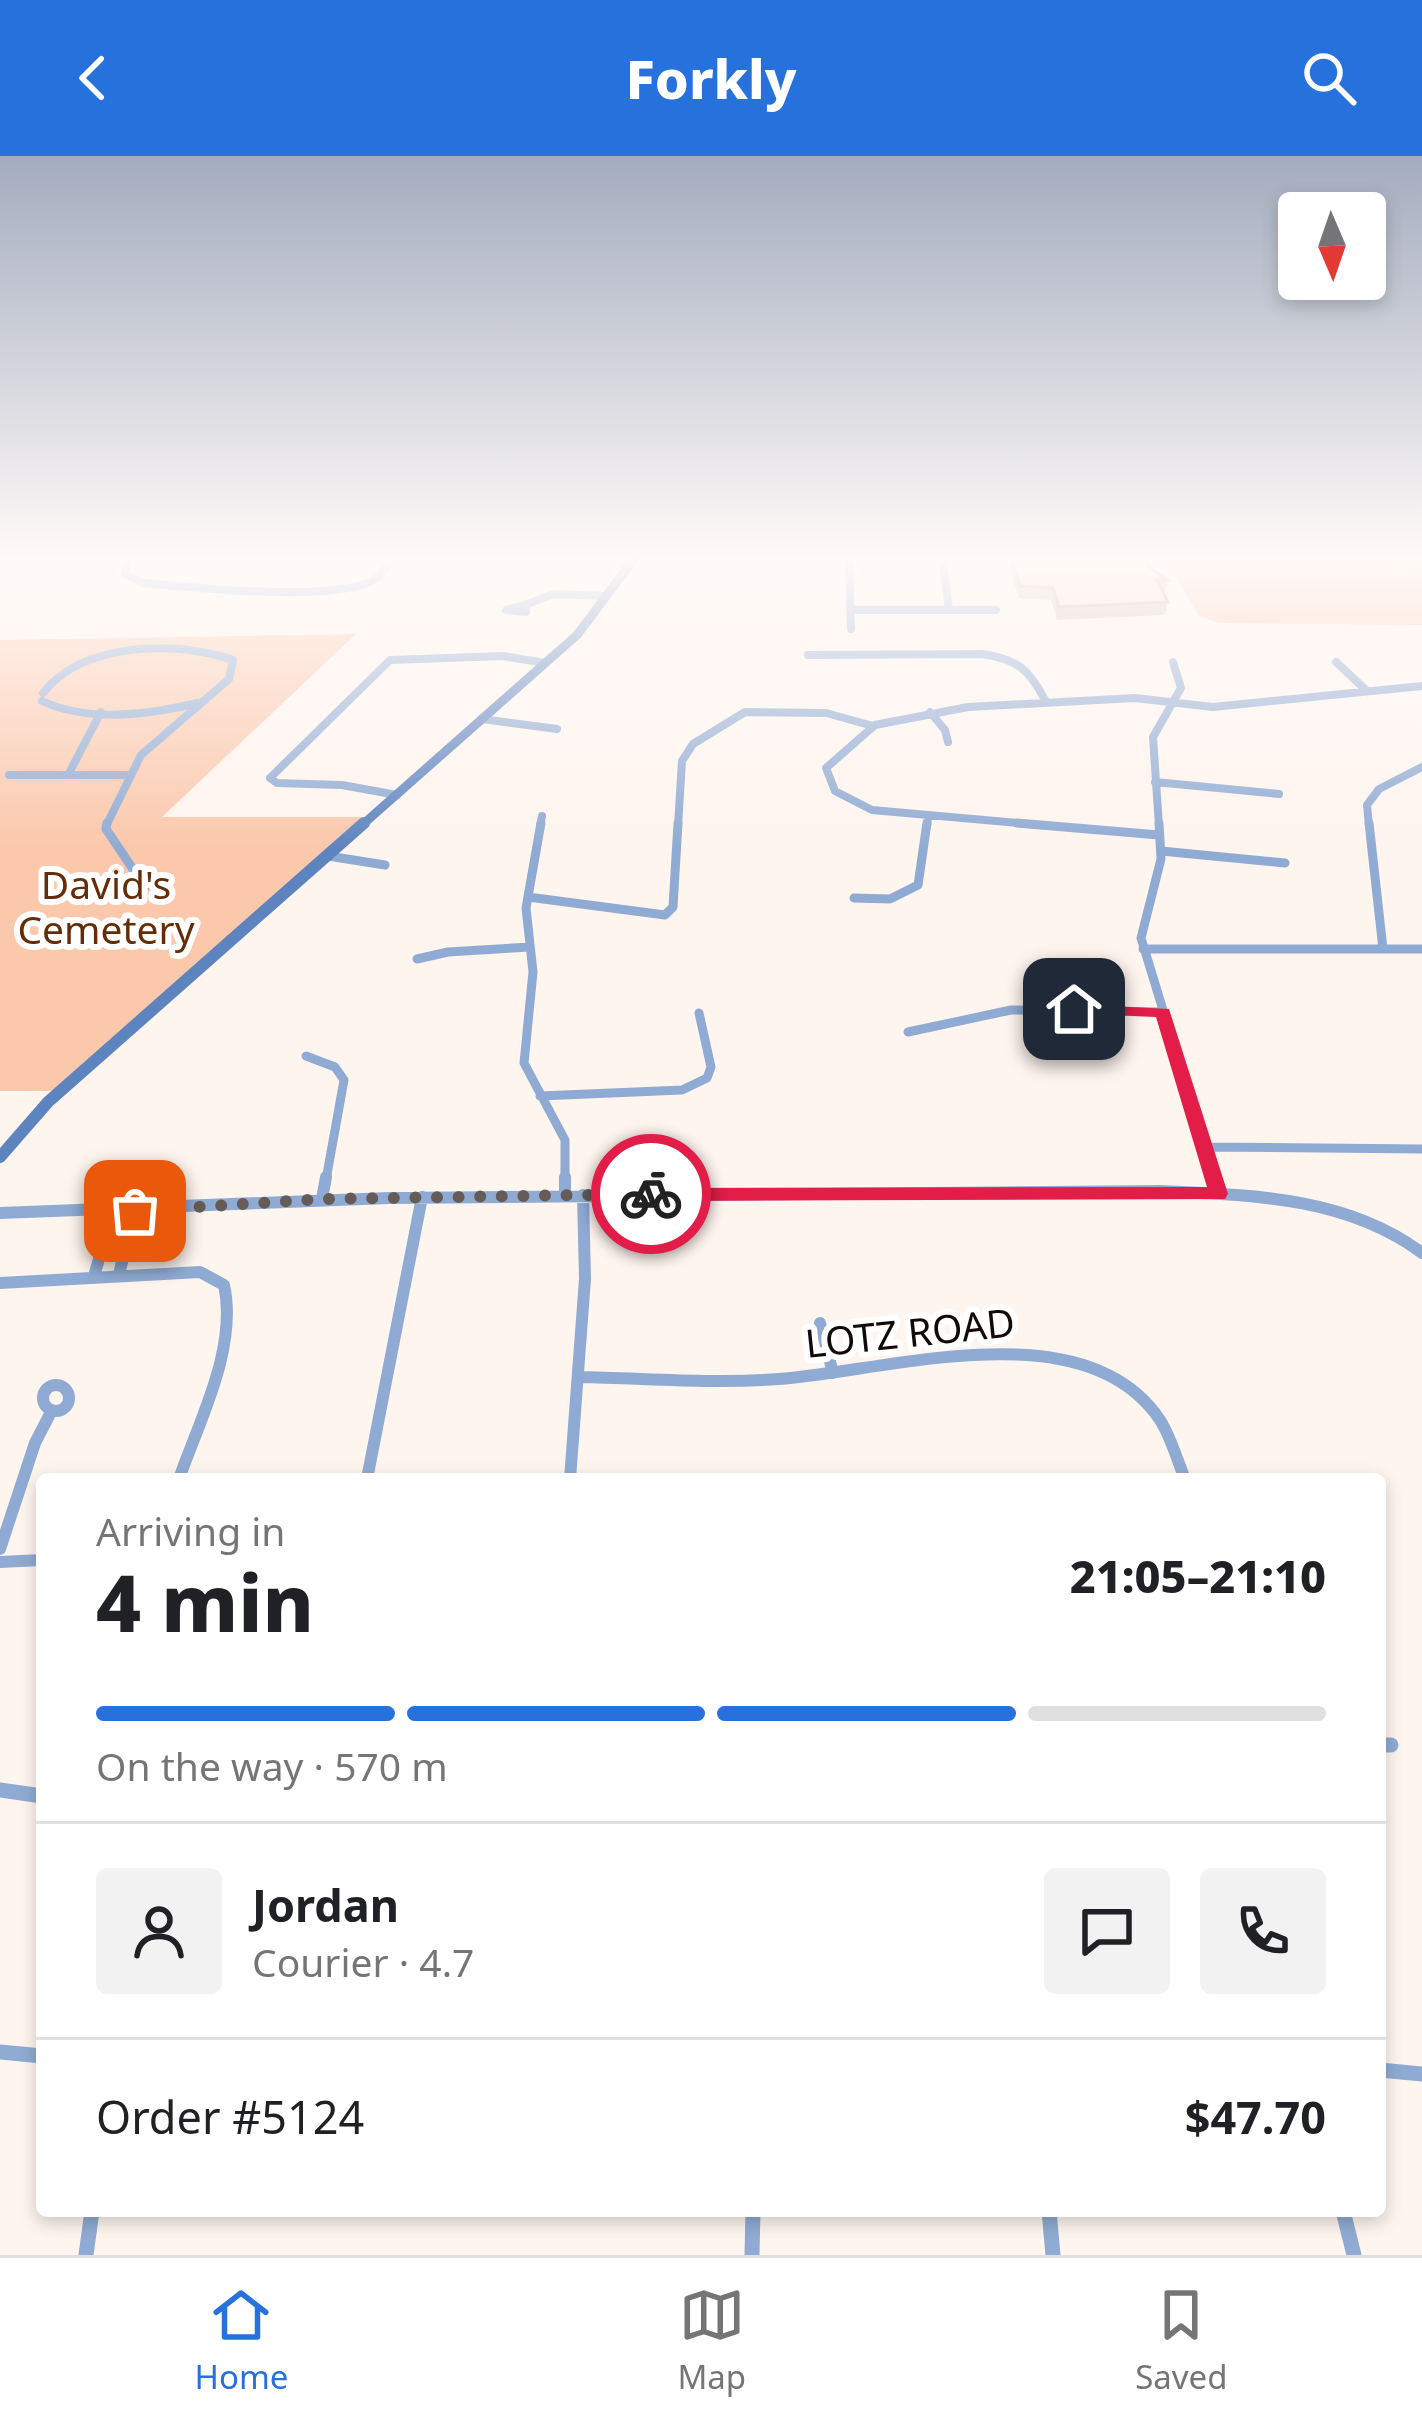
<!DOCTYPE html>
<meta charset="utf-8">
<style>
body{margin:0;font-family:"Noto Sans",sans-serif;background:#f2f2f2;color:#202124;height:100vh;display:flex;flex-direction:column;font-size:45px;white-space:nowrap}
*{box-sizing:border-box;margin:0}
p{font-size:39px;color:#757577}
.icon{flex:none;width:66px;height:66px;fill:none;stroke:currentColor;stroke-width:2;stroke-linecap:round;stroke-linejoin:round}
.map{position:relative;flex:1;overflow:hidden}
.panel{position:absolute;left:36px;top:1317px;width:1350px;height:744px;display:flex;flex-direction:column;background:#fff;border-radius:12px;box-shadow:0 6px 18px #0003}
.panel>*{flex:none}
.needle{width:78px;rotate:178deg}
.tools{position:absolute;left:1278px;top:36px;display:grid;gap:24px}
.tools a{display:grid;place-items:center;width:108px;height:108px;border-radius:12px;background:#fff;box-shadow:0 6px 18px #0003;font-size:60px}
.pin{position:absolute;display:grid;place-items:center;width:102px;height:102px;color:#fff;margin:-51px;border-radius:24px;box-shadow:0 6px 18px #0006}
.courier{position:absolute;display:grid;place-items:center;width:120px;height:120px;margin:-60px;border:9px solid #e11d48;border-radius:50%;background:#fff;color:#222;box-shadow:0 3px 15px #0007}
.headline em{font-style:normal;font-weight:800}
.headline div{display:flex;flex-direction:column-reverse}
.headline{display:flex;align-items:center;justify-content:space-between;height:204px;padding:0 60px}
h1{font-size:78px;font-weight:800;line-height:90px}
.bar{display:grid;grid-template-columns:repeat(4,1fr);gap:18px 12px;align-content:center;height:144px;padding:0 60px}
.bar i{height:15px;border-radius:9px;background:#e0e0e0}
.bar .on{background:#2771dd}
.bar p{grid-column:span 4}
.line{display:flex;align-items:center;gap:30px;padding:0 60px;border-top:3px solid #e0e0e0}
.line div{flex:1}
.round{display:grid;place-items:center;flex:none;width:126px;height:126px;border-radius:12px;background:#f2f2f2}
header{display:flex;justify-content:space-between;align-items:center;height:156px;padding:0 60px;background:#2771dd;color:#fff;font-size:54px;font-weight:800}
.tab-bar{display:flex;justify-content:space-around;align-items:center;height:168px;border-top:3px solid #e0e0e0;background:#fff;font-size:33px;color:#757577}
.tab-bar a{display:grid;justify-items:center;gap:6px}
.tab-bar .on{color:#2771dd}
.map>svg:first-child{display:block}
.green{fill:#fbc8ac}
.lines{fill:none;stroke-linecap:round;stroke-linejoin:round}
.street-far3{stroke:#90abd3;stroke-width:8}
.street-far2{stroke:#90abd3;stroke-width:9}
.street-far1{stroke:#90abd3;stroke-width:12}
.street{stroke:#90abd3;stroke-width:15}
.secondary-far1{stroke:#5e84bf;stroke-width:9}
.secondary{stroke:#5e84bf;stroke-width:12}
.wall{fill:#d1bbb0}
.building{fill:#f3dacd;stroke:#aa9990;stroke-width:3}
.route{fill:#e11d48}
.done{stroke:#655c58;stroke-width:12;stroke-dasharray:0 21.6}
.labels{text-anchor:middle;stroke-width:12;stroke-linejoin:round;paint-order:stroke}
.park-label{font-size:39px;fill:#652d07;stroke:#fff}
.street-label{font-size:39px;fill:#120a06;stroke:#fff}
</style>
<header><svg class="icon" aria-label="back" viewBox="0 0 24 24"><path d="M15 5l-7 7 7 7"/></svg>Forkly<svg class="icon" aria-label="search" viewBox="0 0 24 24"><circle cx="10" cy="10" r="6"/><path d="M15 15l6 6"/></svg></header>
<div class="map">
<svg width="1422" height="2099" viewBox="0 0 1422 2099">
<rect width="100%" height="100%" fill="#fff5ef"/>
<path class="green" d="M1180,399H1340L1422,415V469L1219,467L1199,460L1170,412Z
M356,478L162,661H372L60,935H0V484Z"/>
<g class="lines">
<path class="street-far3" d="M129,399L125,418L143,427C190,431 341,448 377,422C385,416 389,407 393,399
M849,399L851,473
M942,399L949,454
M525,449L526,456L506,454Z
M525,449L554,438L606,440
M850,454H996
M808,499L982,498C1017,503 1029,513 1045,544
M1336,506L1368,536
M43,537C83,486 176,484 233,504L229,523L141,599L106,670
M42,545C89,567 148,559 197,547
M930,556L945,574L948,586
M482,563L557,573
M9,619H130
M68,619L101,556
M1155,626L1279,638
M397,639L342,629L277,627L270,622L390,504L503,500L545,507
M540,670L542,660
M678,670L682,605L693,588L745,556L826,557L873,570
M927,670L928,660
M1051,670L872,654L835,635L826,612L875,569L968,551L1135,542L1213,551L1422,530
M1159,670L1153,581L1181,532L1173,506
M1369,670L1367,649L1379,633L1422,611"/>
<path class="street-far2" d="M107,667L106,673L145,731
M541,667L526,752L533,816L524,907L565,984V1024
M1017,667L1159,679
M1159,667L1161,703L1141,782L1215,1024
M1369,667L1383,793
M1161,695L1285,707
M328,700L385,709
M528,741L665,759L673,751L678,667
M854,742L890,743L918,729L927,667
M1143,793H1422
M417,803L448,796L530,791
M908,876L1011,854L1163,856
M306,900L335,911L344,924L326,1024
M540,940L682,934L707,922L711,911L699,857
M1205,991L1422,993"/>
<path class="street-far1" d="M565,1021V1039
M1214,1021L1219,1038
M322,1043L326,1021
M0,1057L389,1042L1161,1035C1252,1039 1347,1041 1422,1097
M119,1118L135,1055
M94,1120L113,1055
M0,1127L200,1116L224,1129C238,1192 199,1265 179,1323
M820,1167L833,1217
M578,1221C645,1222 713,1228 779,1223C889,1215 1085,1152 1160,1264C1171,1281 1177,1304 1185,1323
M43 1242a13 13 0 1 1 26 0a13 13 0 1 1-26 0Z
M367,1323L422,1041
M570,1323L585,1123L583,1039
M0,1393L35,1287L52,1254
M0,1406L42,1404"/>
<path class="street" d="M1380,1589H1391
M0,1634L42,1640
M0,1896L42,1900
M1380,1914L1422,1918
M1049,2055L1053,2099
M1343,2055L1354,2099
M86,2099L92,2055
M752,2099L753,2055"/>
<path class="secondary-far1" d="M361,670L577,479L637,399"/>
<path class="secondary" d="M0,1001L48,946L364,667"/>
</g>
<path class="wall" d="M1011,401L1068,402L1151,413L1168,424L1165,436H1163L1168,446L1165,459L1057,464L1051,444L1019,442L1010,414Z"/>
<path class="building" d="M1044,399H1061L1068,402L1145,401L1151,413L1168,424H1157L1168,446L1059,451L1053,432L1020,430L1011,401Z"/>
<linearGradient id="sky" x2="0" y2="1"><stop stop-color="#a3acbe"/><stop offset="0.58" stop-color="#fffaf8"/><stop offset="1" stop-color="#fffaf8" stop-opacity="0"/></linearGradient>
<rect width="1422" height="693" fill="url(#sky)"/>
<path class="route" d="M1074,848L1169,853L1228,1038L1225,1043L651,1045L641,1038L651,1032L1207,1031L1156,861L1068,857V849Z"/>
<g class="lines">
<path class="done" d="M135,1055L322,1043L651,1038"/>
</g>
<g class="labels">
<g class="park-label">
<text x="106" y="743">David's<tspan x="106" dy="45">Cemetery</tspan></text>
</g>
<g class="street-label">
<text transform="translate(910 1177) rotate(-6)" y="14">LOTZ ROAD</text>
</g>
</g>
</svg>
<div class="tools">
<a><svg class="needle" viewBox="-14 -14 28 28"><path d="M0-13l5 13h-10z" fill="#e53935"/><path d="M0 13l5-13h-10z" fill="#757577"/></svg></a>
</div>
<div class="pin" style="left:135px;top:1055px;background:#ea580c"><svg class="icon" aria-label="bag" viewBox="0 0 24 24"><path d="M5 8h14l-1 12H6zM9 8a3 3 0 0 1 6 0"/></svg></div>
<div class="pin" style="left:1074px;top:853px;background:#1f2937"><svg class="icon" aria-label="home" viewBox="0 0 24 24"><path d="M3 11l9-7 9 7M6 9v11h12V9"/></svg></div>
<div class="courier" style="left:651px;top:1038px"><svg class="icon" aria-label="bike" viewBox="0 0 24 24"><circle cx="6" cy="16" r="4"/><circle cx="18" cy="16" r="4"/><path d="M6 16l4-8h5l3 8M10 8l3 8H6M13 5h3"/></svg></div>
<section class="panel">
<div class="headline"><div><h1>4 min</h1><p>Arriving in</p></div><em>21:05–21:10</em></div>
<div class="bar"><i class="on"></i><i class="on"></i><i class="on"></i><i></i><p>On the way · 570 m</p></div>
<div class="line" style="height:216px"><a class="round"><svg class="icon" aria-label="person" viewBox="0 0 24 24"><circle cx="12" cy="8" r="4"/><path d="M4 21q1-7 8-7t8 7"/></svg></a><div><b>Jordan</b><p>Courier · 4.7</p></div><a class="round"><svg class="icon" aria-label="chat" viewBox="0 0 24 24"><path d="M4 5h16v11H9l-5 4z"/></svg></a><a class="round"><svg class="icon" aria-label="phone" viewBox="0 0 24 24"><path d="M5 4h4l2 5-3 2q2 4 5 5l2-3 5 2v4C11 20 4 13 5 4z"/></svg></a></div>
<div class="line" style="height:156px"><div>Order #5124</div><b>$47.70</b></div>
</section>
</div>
<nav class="tab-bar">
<a class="on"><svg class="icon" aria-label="home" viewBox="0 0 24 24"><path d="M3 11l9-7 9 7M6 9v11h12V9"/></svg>Home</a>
<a><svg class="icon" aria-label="map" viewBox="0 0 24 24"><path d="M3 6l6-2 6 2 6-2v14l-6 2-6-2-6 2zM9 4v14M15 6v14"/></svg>Map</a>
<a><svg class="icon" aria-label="saved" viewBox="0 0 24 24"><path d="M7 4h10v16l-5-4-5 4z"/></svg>Saved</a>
</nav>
